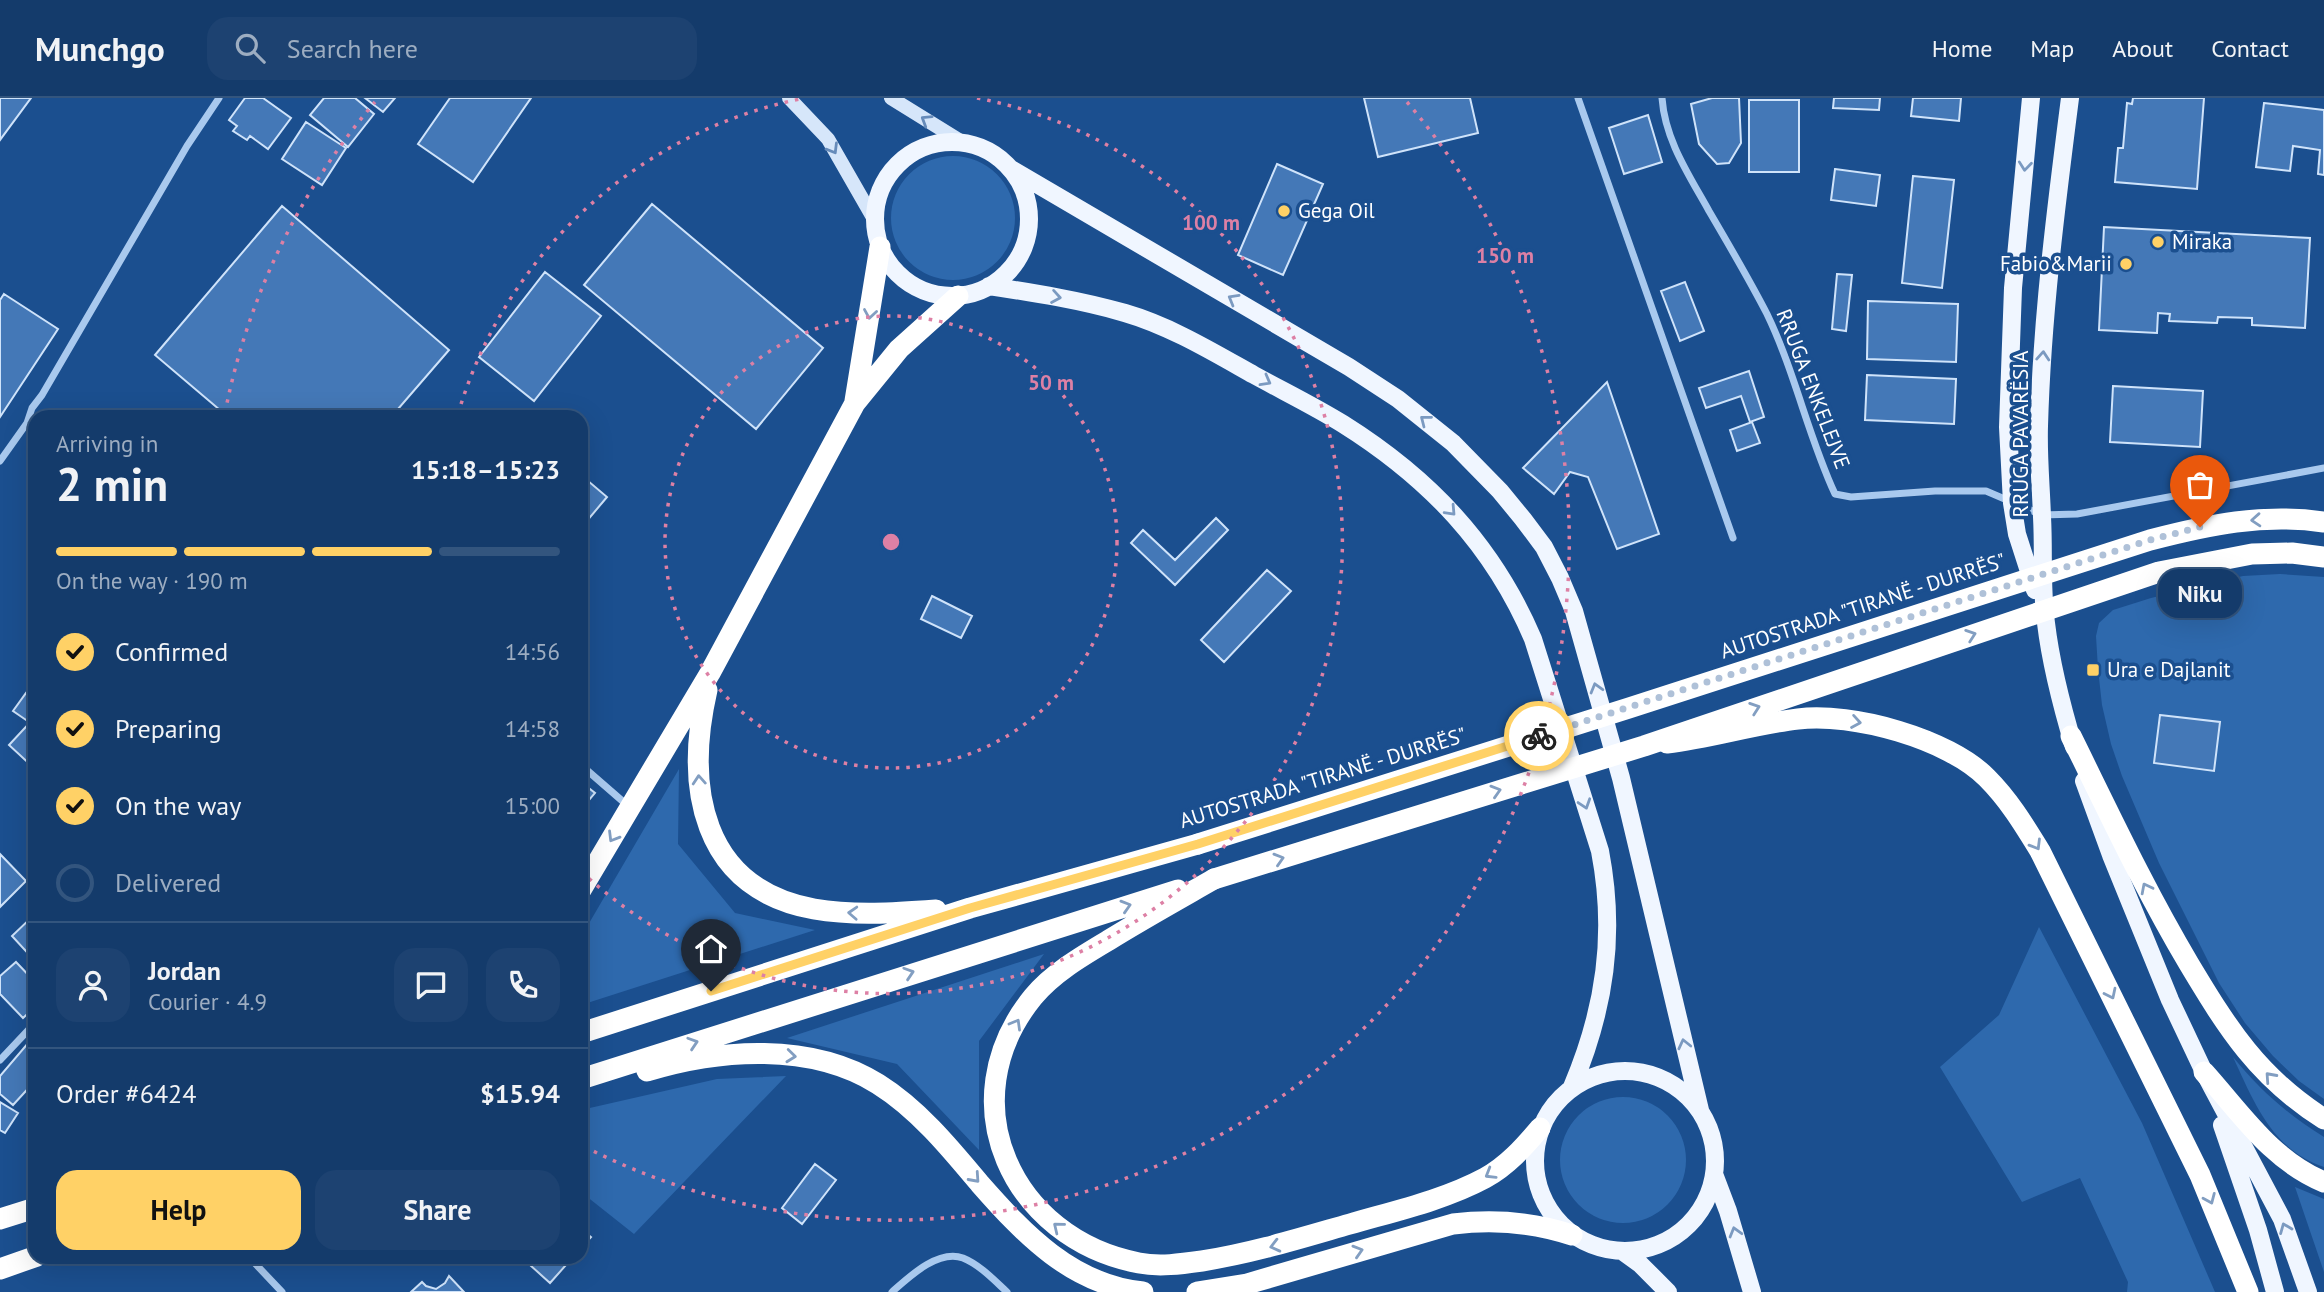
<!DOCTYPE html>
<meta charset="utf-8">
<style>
body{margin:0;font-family:"PT Sans",sans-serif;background:#1d4271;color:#f1f3f6;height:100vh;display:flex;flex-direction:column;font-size:26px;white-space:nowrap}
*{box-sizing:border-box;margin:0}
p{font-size:23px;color:#9dadc1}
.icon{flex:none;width:38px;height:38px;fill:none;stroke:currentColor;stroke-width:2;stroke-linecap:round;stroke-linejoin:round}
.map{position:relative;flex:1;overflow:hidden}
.sheet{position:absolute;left:28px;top:312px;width:560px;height:854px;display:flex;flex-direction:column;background:#143b6b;border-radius:21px;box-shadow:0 7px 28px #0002,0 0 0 2px #33557e}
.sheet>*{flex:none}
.pin{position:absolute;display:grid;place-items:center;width:60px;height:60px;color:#fff;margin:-72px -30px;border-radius:50% 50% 50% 0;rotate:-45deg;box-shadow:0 0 7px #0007}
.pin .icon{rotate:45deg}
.courier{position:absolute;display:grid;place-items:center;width:70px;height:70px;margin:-35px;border:5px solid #ffd166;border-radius:50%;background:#fff;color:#222;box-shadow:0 2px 9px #0007}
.bubble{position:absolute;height:49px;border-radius:21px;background:#143b6b;box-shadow:0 7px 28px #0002,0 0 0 2px #33557e;font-size:23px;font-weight:600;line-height:49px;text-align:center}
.overview em{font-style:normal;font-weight:600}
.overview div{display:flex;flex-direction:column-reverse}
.overview{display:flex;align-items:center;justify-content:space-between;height:119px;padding:0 28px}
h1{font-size:46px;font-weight:600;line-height:52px}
.bar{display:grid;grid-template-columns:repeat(4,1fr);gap:10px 7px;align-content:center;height:84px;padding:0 28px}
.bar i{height:9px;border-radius:5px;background:#33557e}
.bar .active{background:#ffd166}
.bar p{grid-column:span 4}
.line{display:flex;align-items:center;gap:18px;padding:0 28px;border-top:2px solid #33557e}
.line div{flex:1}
.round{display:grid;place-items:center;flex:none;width:74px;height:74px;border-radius:21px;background:#1d4271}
ol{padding:0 28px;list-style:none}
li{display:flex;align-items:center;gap:21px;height:77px}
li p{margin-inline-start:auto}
li .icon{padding:7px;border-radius:50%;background:#ffd166;color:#111;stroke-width:4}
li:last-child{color:#9dadc1}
li i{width:38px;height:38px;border:4px solid #33557e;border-radius:50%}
.cta{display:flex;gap:14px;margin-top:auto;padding:14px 28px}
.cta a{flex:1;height:80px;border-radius:21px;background:#ffd166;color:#111;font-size:28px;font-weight:600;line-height:80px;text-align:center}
.cta a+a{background:#1d4271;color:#f1f3f6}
header{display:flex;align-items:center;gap:42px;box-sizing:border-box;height:98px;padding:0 35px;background:#143b6b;border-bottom:2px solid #33557e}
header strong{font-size:33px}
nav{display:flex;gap:38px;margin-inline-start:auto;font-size:24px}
.search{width:490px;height:63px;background:#1d4271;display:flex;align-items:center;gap:18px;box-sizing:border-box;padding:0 24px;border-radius:21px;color:#9dadc1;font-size:26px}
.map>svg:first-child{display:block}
.green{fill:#2e69ad}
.building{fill:#4478b7;stroke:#cfe3fa;stroke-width:2}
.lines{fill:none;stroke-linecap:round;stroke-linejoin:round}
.street{stroke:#a9c9ee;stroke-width:7}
.secondary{stroke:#d6e6fa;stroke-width:14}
.primary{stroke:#f0f6ff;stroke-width:18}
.highway{stroke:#fff;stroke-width:21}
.highway-bridge{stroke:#fff;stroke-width:21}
.oneway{stroke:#668bba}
.oneway2{stroke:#7b9ac1}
.oneway3{stroke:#829ec1}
.done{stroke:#afc1d8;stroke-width:7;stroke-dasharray:0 12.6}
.route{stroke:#ffd166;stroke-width:9}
.ring{fill:none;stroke:#dd80a5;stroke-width:3.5;stroke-dasharray:3.5 7}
.poi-dot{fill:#ffd166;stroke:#1b4f8f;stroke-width:2.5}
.labels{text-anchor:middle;stroke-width:7;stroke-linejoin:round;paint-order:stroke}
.poi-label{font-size:21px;fill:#fff;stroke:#1b4f8f;text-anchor:start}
.street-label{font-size:21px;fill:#fff;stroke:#1b4f8f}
.centre{fill:#dd80a5;stroke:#1b4f8f;stroke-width:3.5}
.ring-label{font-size:21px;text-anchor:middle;font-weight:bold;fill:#dd80a5;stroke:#1b4f8f;stroke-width:7;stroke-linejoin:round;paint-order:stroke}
</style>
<header>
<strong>Munchgo</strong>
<div class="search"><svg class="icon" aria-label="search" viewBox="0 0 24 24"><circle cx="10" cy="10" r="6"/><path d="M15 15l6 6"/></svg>Search here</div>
<nav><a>Home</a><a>Map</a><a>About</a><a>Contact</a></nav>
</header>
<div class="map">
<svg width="2324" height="1194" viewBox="0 0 2324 1194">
<rect width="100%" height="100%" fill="#1b4f8f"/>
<path class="green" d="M891 120a62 62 0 1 1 124 0a62 62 0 1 1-124 0Z
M2280,476L2324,479V1001L2299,983L2273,958L2245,925L2219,885L2159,765L2122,678L2111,646L2102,607L2098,571L2096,538L2099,525L2113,512L2151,500L2243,478Z
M679,671L678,746L735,815L815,832L581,907V839Z
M2039,829L2142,1025L2215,1194H2127L2128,1184L2080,1080L2022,1104L1940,969L1999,917Z
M1044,856L979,943V1052L897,966L787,940Z
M2233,959C2260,992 2288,1017 2324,1039V1069C2272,1052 2254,1004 2233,959Z
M786,978L634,1136L581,1094V1012L717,981Z
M1560 1062a63 63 0 1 1 126 0a63 63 0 1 1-126 0Z
M2295,1089L2324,1101V1174Z"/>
<path class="building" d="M0,0H31L0,42Z
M245,0H263L291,20L268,51L250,38L247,42L233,33L237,28L229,22Z
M324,0H355L374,16L348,49L310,17Z
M365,0H395L383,14Z
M450,0H531L473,84L418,46Z
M1364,0H1470L1478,35L1378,59Z
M1712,0H1739L1741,45L1729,65L1717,66L1699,46L1691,6Z
M1834,0H1880L1879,12L1833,10Z
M1913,0H1961L1959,23L1911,18Z
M2133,0H2204L2197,91L2115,84L2118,50H2123L2127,5L2132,6Z
M1749,2H1799V74H1749Z
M2264,5L2324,12V77L2318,76L2320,52L2293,48L2290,73L2256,69Z
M1648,17L1662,64L1624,76L1609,30Z
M306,24L346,50L322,87L282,61Z
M1277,66L1323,86L1283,177L1238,157Z
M1835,71L1880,77L1876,108L1831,102Z
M1913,78L1954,82L1942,190L1902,185Z
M652,106L823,250L756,331L584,187Z
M282,108L449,252L392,318H227L155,257Z
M2104,129L2310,140L2305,230L2252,227V220L2218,219L2217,225L2169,223L2170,216L2158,215L2157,235L2099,232Z
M545,174L601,218L534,303L479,259Z
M1837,176L1852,177L1846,233L1832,231Z
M1685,184L1704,233L1680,243L1661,193Z
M4,196L58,231L0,319V202Z
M1868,203L1958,206L1956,264L1867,261Z
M1749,273L1764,319L1750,324L1741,298L1706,310L1699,290Z
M1867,277L1956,281L1954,326L1865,322Z
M1607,284L1659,436L1617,451L1588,379L1570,374L1554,396L1523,370Z
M2113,288L2203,293L2200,349L2110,344Z
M1752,324L1760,345L1737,353L1730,332Z
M581,377L607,399L581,430Z
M1216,420L1228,432L1175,487L1131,445L1143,432L1175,462Z
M1267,472L1291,493L1224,564L1201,542Z
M932,498L972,518L961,540L921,521Z
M26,595L35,602V616L29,624L13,613Z
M2160,617L2220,624L2214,673L2154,665Z
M35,619V671L9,647Z
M581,684L595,695L584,708L581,706Z
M0,756L26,783L0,809Z
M35,816V863L12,838Z
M16,864L35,884V909L23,920L0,896V878Z
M35,937V983L13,1007L0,996V978Z
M0,1004L18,1015L5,1035L0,1032Z
M815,1066L836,1082L802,1126L782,1110Z
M581,1131L591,1139L581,1150Z
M520,1158H574L550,1185Z
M449,1178L464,1194H411L422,1184L426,1188L436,1191L445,1185Z"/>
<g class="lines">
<path class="street" d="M1578,0L1733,440
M1662,0C1665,42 1689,77 1709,113C1729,147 1749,181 1767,216C1795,274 1808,338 1835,396L1851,399L1935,393H1986L2042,417L2077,416L2324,370
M0,363L27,325L32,310L42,297L187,48L219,0
M581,667L627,707
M0,962L35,925
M248,1158L282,1194
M892,1194C909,1179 938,1151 963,1160C980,1167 994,1182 1007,1194"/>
<path class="secondary" d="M789,0L828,41L875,123
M891,0L962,44"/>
<path class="primary" d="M2031,0L2013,190L2008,329L2012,405L2017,436L2035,492
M2070,0C2056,109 2042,219 2039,328C2038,359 2041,388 2042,419C2044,454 2041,490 2046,525C2051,567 2062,609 2074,649
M875 121a77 77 0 1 1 154 0a77 77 0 1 1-154 0Z
M1011,71L1349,269L1398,301L1453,345L1500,393L1523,421L1544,449L1560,480L1574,513L1621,680L1700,1012
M989,188C1035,195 1080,202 1125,215C1170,228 1213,254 1254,277C1283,293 1314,308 1343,326C1429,380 1493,447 1533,541L1600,753C1616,836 1605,911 1572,989
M2084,683L2111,757L2170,902L2204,974L2282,1121L2308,1194
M1535 1063a90 90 0 1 1 180 0a90 90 0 1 1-180 0Z
M2222,1027L2258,1132L2275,1194
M1714,1076L1728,1113L1752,1194
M1622,1153L1640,1166L1668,1194"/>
<path class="highway" d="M855,303L880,149
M707,592C685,688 700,790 814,811C854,818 895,815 936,812
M2071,638C2109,715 2145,792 2189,866C2228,931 2258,979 2324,1021
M1667,645C1711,640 1754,626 1798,621C1852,614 1949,641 1987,680C2009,702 2024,727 2040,753L2200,1077L2248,1194
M1214,781C1179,801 1143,821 1109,842C1082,858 1053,875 1033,899C948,1004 1012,1141 1139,1165C1159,1169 1181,1166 1202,1163C1253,1155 1301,1140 1350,1126C1395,1113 1444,1102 1485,1080C1507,1068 1524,1049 1540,1030
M581,792L710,575L855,305L899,251L958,198
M581,935L970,810L1198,746
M647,973C719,951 811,944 878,986C918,1011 950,1050 980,1086C1024,1136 1072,1187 1143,1194
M2204,974C2241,1015 2271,1062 2324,1084
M581,981L1178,792
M0,1121L35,1110
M0,1171L37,1158
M1197,1194L1247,1186L1453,1126C1495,1121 1533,1124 1572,1137"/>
<path class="highway-bridge" d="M1198,746L1629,610L2150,442C2208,427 2263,415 2324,424
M1214,781L1644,648L2159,474L2252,456L2292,455L2324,459"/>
</g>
<defs><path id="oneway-chevron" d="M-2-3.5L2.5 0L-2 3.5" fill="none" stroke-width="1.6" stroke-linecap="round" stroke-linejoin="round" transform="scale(1.75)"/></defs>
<g class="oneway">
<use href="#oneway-chevron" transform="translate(926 22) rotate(-148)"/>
<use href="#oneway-chevron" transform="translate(833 51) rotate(59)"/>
</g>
<g class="oneway2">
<use href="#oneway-chevron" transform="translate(2025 68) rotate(96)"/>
<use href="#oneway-chevron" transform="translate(1056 199) rotate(10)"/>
<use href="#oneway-chevron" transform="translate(1233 201) rotate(-150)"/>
<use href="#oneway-chevron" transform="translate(2043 258) rotate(-86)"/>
<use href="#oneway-chevron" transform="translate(1266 283) rotate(29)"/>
<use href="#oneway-chevron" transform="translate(1425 322) rotate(-142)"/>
<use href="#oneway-chevron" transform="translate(1451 413) rotate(47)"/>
<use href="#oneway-chevron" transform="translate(1596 590) rotate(-106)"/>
<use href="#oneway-chevron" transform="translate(1585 706) rotate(72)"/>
<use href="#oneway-chevron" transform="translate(1684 946) rotate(-103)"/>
<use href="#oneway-chevron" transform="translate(2285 1130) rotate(-112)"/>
<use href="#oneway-chevron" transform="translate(1735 1134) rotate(-106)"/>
</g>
<g class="oneway3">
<use href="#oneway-chevron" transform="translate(870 216) rotate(99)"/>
<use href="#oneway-chevron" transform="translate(2256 422) rotate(176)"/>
<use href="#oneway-chevron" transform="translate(1971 537) rotate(-19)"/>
<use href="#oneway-chevron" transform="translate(1755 610) rotate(-19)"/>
<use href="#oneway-chevron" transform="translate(1856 624) rotate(10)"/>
<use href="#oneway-chevron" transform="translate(699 682) rotate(-94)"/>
<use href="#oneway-chevron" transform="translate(1496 693) rotate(-17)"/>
<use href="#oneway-chevron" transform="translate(613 739) rotate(121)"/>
<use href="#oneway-chevron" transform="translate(2036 747) rotate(59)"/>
<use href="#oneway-chevron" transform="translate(1279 761) rotate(-17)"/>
<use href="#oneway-chevron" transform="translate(2146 790) rotate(-117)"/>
<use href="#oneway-chevron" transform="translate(1126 808) rotate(-17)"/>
<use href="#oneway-chevron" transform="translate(853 815) rotate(-177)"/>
<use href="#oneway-chevron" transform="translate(909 875) rotate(-18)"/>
<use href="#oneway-chevron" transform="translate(2111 896) rotate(64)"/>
<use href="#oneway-chevron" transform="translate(1016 926) rotate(-60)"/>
<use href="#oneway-chevron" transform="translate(693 945) rotate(-18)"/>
<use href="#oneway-chevron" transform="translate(791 958) rotate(6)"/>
<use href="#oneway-chevron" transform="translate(2270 979) rotate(-132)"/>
<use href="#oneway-chevron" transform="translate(1490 1076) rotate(149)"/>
<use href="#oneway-chevron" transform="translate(975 1080) rotate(48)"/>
<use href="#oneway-chevron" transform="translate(2210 1101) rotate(67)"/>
<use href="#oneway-chevron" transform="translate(1058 1129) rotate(-141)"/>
<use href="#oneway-chevron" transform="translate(1275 1148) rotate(166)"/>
<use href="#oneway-chevron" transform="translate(1358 1153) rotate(-17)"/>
</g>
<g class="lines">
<path class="done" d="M1539,638L2150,442L2200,429"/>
<path class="route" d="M711,893L970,810L1198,746L1539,638"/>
</g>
<g class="ring">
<circle cx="891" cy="444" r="226"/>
<path d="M458 316A452 452 0 0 1 805 0M977 0A452 452 0 1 1 583 775"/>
<path d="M225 315A678 678 0 0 1 375 4M1407 4A678 678 0 0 1 583 1048"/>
</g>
<g class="poi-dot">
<circle cx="1284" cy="113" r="7"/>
<circle cx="2158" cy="144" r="7"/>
<circle cx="2126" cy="166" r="7"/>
<rect x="2086" y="565" width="14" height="14" rx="3.5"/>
</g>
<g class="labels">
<g class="poi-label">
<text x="1298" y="120">Gega Oil</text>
<text x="2172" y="151">Miraka</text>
<text x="2112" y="173" text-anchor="end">Fabio&amp;Marii</text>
<text x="2107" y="579">Ura e Dajlanit</text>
</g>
<g class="street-label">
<text transform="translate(1813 291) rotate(69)" y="7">RRUGA ENKELEJVE</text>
<text transform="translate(2021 336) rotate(-90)" y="7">RRUGA PAVARËSIA</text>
<text transform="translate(1863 508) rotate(-18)" y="7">AUTOSTRADA "TIRANË - DURRËS"</text>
<text transform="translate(1323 680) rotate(-17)" y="7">AUTOSTRADA "TIRANË - DURRËS"</text>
</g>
</g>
<circle cx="891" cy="444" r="10" class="centre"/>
<g class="ring-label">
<text x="1211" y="132">100 m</text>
<text x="1505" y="165">150 m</text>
<text x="1051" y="292">50 m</text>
</g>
</svg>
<div class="pin" style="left:2200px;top:429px;background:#ea580c"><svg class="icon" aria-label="bag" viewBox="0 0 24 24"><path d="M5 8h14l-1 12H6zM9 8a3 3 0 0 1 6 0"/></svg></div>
<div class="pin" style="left:711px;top:893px;background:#1f2937"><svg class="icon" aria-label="home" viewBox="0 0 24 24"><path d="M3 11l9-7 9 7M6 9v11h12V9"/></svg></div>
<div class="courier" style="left:1539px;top:638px"><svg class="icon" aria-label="bike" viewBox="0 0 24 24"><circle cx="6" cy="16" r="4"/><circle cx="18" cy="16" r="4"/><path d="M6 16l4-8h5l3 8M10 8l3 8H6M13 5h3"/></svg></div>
<div class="bubble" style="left:2158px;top:471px;width:84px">Niku</div>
<section class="sheet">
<div class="overview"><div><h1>2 min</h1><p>Arriving in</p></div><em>15:18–15:23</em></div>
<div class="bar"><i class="active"></i><i class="active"></i><i class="active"></i><i></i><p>On the way · 190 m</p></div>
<ol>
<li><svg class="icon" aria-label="check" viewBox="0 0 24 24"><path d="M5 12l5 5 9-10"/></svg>Confirmed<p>14:56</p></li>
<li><svg class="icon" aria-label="check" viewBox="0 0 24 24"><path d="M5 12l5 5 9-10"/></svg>Preparing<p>14:58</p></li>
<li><svg class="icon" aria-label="check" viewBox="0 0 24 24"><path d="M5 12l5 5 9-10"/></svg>On the way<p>15:00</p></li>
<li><i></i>Delivered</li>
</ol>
<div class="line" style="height:126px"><a class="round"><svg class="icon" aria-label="person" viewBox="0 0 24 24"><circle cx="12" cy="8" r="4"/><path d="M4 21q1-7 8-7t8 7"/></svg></a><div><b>Jordan</b><p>Courier · 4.9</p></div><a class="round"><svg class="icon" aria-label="chat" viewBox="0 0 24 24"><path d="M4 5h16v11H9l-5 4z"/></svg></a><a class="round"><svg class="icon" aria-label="phone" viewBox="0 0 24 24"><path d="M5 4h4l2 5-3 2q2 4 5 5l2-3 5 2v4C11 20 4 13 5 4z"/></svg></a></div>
<div class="line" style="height:91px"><div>Order #6424</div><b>$15.94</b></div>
<div class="cta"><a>Help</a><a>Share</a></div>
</section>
</div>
